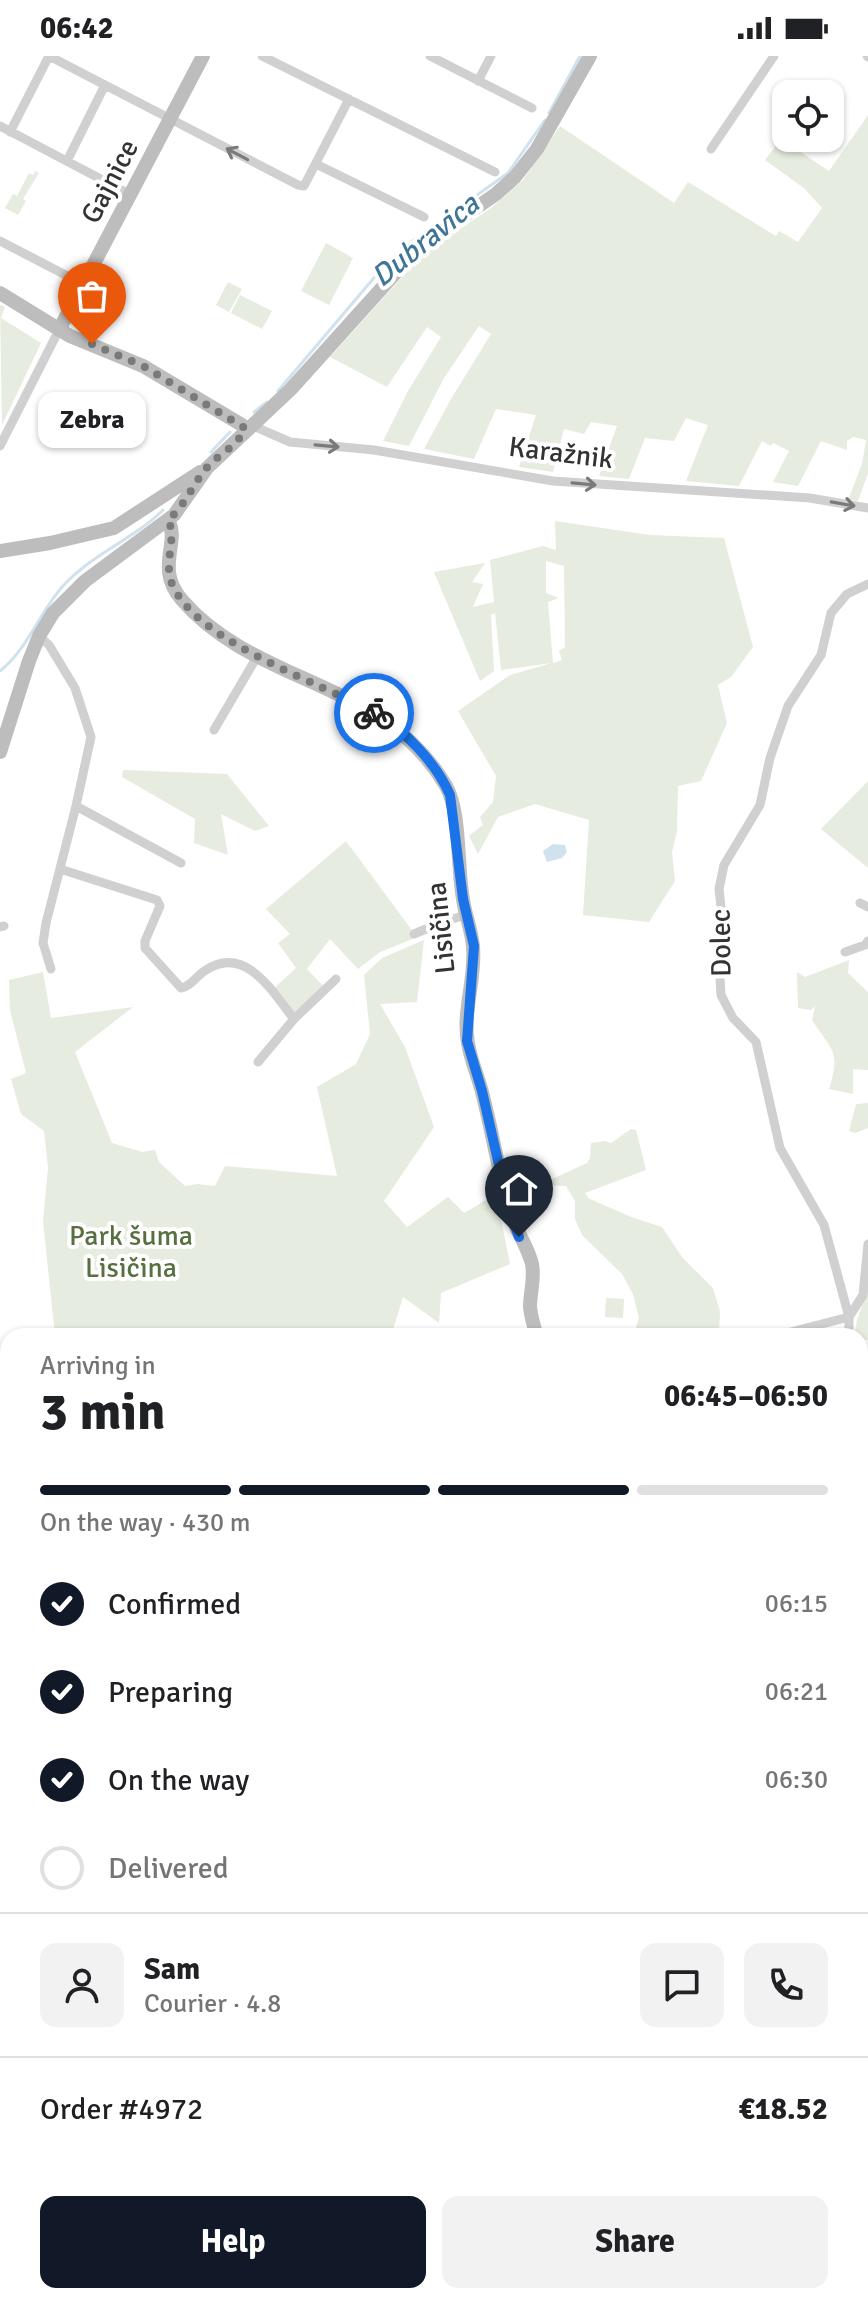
<!DOCTYPE html>
<meta charset="utf-8">
<style>
body{margin:0;font-family:Signika,sans-serif;background:#f2f2f2;color:#202124;height:100vh;display:flex;flex-direction:column;font-size:30px;white-space:nowrap}
*{box-sizing:border-box;margin:0}
p{font-size:26px;color:#757577}
.icon{flex:none;width:44px;height:44px;fill:none;stroke:currentColor;stroke-width:2;stroke-linecap:round;stroke-linejoin:round}
.map{position:relative;flex:1;overflow:hidden}
.side{position:absolute;left:0px;top:1272px;width:868px;height:976px;display:flex;flex-direction:column;background:#fff;border-radius:24px 24px 0 0;box-shadow:0 2px 6px #0004}
.side>*{flex:none}
.controls{position:absolute;left:772px;top:24px;display:grid;gap:16px}
.controls a{display:grid;place-items:center;width:72px;height:72px;border-radius:16px;background:#fff;box-shadow:0 2px 6px #0004;font-size:40px}
.pin{position:absolute;display:grid;place-items:center;width:68px;height:68px;color:#fff;margin:-82px -34px;border-radius:50% 50% 50% 0;rotate:-45deg;box-shadow:0 0 8px #0007}
.pin .icon{rotate:45deg}
.courier{position:absolute;display:grid;place-items:center;width:80px;height:80px;margin:-40px;border:6px solid #1a73e8;border-radius:50%;background:#fff;color:#222;box-shadow:0 2px 10px #0007}
.bubble{position:absolute;height:56px;border-radius:16px;background:#fff;box-shadow:0 2px 6px #0004;font-size:26px;font-weight:700;line-height:56px;text-align:center}
.overview em{font-style:normal;font-weight:700}
.overview div{display:flex;flex-direction:column-reverse}
.overview{display:flex;align-items:center;justify-content:space-between;height:136px;padding:0 40px}
h1{font-size:52px;font-weight:700;line-height:60px}
.bar{display:grid;grid-template-columns:repeat(4,1fr);gap:12px 8px;align-content:center;height:96px;padding:0 40px}
.bar i{height:10px;border-radius:6px;background:#e0e0e0}
.bar .current{background:#111827}
.bar p{grid-column:span 4}
.line{display:flex;align-items:center;gap:20px;padding:0 40px;border-top:2px solid #e0e0e0}
.line div{flex:1}
.round{display:grid;place-items:center;flex:none;width:84px;height:84px;border-radius:16px;background:#f2f2f2}
ol{padding:0 40px;list-style:none}
li{display:flex;align-items:center;gap:24px;height:88px}
li p{margin-inline-start:auto}
li .icon{padding:8px;border-radius:50%;background:#111827;color:#fff;stroke-width:4}
li:last-child{color:#757577}
li i{width:44px;height:44px;border:4px solid #e0e0e0;border-radius:50%}
.primary-button{display:flex;gap:16px;margin-top:auto;padding:16px 40px}
.primary-button a{flex:1;height:92px;border-radius:16px;background:#111827;color:#fff;font-size:32px;font-weight:700;line-height:92px;text-align:center}
.primary-button a+a{background:#f2f2f2;color:#202124}
.status{display:flex;justify-content:space-between;align-items:center;height:56px;padding:0 40px;background:#fff;direction:ltr}
.status svg{height:22px;fill:currentColor}
.map>svg:first-child{display:block}
.green{fill:#e6ecdf;fill-rule:evenodd}
.water{fill:#cfe2ee}
.lines{fill:none;stroke-linecap:round;stroke-linejoin:round}
.stream{stroke:#cfe2ee;stroke-width:3}
.street{stroke:#d0d0d0;stroke-width:9}
.secondary{stroke:#bdbdbd;stroke-width:14}
.oneway{stroke:#7a7a7a}
.done{stroke:#7a7a7a;stroke-width:8;stroke-dasharray:0 14.4}
.route{stroke:#1a73e8;stroke-width:10}
.labels{text-anchor:middle;stroke-width:8;stroke-linejoin:round;paint-order:stroke}
.street-label{font-size:28px;fill:#333;stroke:#fff}
.park-label{font-size:28px;fill:#56703f;stroke:#fff}
.water-label{font-size:30px;font-style:italic;fill:#3f7597;stroke:#fff}
</style>
<div class="status"><b>06:42</b><svg viewBox="0 0 49 12"><path d="M0 12V9h3v3zM5 12V6h3v6zM10 12V3h3v9zM15 12V0h3v12zM26 1h20v11H26zM47 4h2v5h-2z"/></svg></div>
<div class="map">
<svg width="868" height="2248" viewBox="0 0 868 2248">
<rect width="100%" height="100%" fill="#fff"/>
<path class="green" d="M868,59V417L858,445L848,444L862,408L866,384L853,381L847,385V394L821,385L798,430L773,426L789,395L773,387L771,390L762,385L739,430L686,425L708,369L686,362L674,385L645,382L629,423L599,420L617,370L591,366L584,378L564,373L553,416L519,411L536,359L496,353L474,403L424,393L451,343L491,278L479,270L444,322L409,390L383,385L408,335L441,281L427,271L387,331L330,301L423,198L491,152L523,124L560,70L674,147L688,126L776,180L779,175L798,186L822,152L805,133L765,104L781,83L829,115Z
M35,115L39,117L23,143L26,145L18,159L5,152L13,138L17,140L29,117L33,119Z
M326,187L353,202L329,249L301,235Z
M228,226L242,233L229,256L216,249Z
M240,239L272,255L262,273L231,257Z
M0,249L5,251L1,262L41,287L2,369Z
M555,465L650,479L724,482L753,591L731,621L718,629L727,667L701,725L678,730L677,775L672,796L675,825L649,866L583,859L589,764L535,748L498,761L478,798L469,780L483,769L480,761L493,746L496,720L458,655L510,619L552,607L501,614L495,557L491,559L494,615L480,625L434,516L485,507L472,526L483,528L473,551L494,546L490,504L543,490L556,494ZM546,505L564,510L565,591L559,595L562,604L553,607L548,546L559,542L546,537Z
M123,714L227,718L269,770L255,775L221,758L228,799L194,787L195,763L122,721Z
M868,725V812L821,773Z
M346,785L411,873L415,882L380,896L358,913L330,883L307,913L325,932L299,961L272,934L296,912L278,887L290,878L266,853Z
M424,884L417,946L380,948L405,991L434,1071L384,1145L407,1171L448,1141L464,1157L496,1138L510,1208L441,1237L439,1267L403,1241L391,1280H55L43,1165L48,1112L44,1075L21,1058L11,1023L26,1017L10,954L9,924L43,916L51,962L133,951L75,996L112,1087L142,1096L155,1094L159,1106L185,1130L198,1128L215,1130L225,1110L337,1120L317,1031L356,1008L370,978L364,919L382,902Z
M849,904L848,917L868,936V1014L853,1013V1038L829,1033C841,994 832,995 812,964L815,950L811,954L798,952L797,916L805,921Z
M868,1047V1072L855,1077L849,1075L856,1048Z
M631,1073L636,1074L646,1114L585,1137L588,1142L631,1161L662,1171L682,1201L713,1232L720,1255L719,1280H633L639,1262L633,1238L622,1218L582,1179L575,1163V1145L566,1130L550,1129L552,1123L587,1107L590,1102L591,1087L605,1085L611,1087Z
M868,1231V1284L860,1283V1280H855C855,1261 864,1249 868,1231Z
M606,1242L624,1243L623,1262L605,1261Z
M860,1439H868V1594H860V1523L863,1508Z
M860,1705L868,1710V1888L860,1891Z
M0,1745L8,1751V1858L0,1853Z
M208,2240H260L265,2248H204L199,2242Z"/>
<path class="water" d="M553,788L565,789L567,796L562,802L547,806L543,795Z"/>
<g class="lines">
<path class="stream" d="M549,57L580,0
M278,335L384,210L411,186L508,117L545,64
M254,356L267,346
M211,396L230,376
M0,615C28,593 40,555 63,530C93,497 134,483 163,454"/>
<path class="street" d="M262,0L495,116
M430,0L532,52
M867,0L868,1
M478,25L491,0
M0,70L131,139
M10,76L49,0L298,129L304,130L349,43
M711,93L774,0
M67,105L105,29
M318,109L424,161
M0,185L83,228
M253,370L290,386L374,394L553,425L810,442L868,452
M0,390L59,274
M39,580L49,589L75,632L91,681L76,750L46,867L43,887L51,913
M214,674L258,599
M76,750L181,807
M60,813L157,844L160,850L145,885V892L181,932C192,930 197,919 206,914C246,888 273,937 294,963
M860,847L868,851
M0,871L4,870
M414,878L445,865L466,859
M845,896L865,889L868,885
M258,1006L294,963L336,923
M775,1280L849,1261L863,1239L868,1188
M849,1280V1261L824,1169L780,1092L756,986L733,962L721,939L720,922L725,887L719,833L724,809L760,749L770,702L788,650L821,599L831,557L847,538L868,528
M860,1348H868
M0,1391L8,1409
M0,1664L8,1665
M860,1702L868,1707
M860,1915L868,1904
M0,1947L8,1951
M0,2119L8,2120
M0,2204L8,2199
M770,2240L775,2248
M309,2248L313,2240
M727,2248L730,2240"/>
<path class="secondary" d="M0,237L70,280L143,310L242,369L245,374
M59,274L203,0
M168,464C181,486 154,512 182,544C255,629 385,624 446,730C461,756 457,812 463,843C465,859 472,875 473,891C476,923 462,956 468,987C471,1006 479,1022 483,1040C493,1079 499,1120 511,1158C516,1175 528,1191 532,1208C535,1222 530,1237 530,1251C531,1261 534,1271 537,1280
M0,495L50,487L114,472L200,416
M0,696L29,605L39,580L53,557L85,525L174,459L207,412L291,333L418,192L496,138L515,121L537,93L590,0
M860,1968L868,1969"/>
</g>
<defs><path id="oneway-shaft" d="M-6 0H5M1.5-3L5.5 0L1.5 3" fill="none" stroke-width="1.6" stroke-linecap="round" stroke-linejoin="round" transform="scale(2)"/></defs>
<g class="oneway">
<use href="#oneway-shaft" transform="translate(237 98) rotate(-152)"/>
<use href="#oneway-shaft" transform="translate(327 390) rotate(5)"/>
<use href="#oneway-shaft" transform="translate(584 428) rotate(5)"/>
<use href="#oneway-shaft" transform="translate(843 448) rotate(10)"/>
</g>
<g class="lines">
<path class="done" d="M92,288L143,310L245,372C242,385 221,398 210,408C194,425 186,449 168,464C178,482 162,508 173,530C199,587 320,626 374,657"/>
<path class="route" d="M374,657C405,674 436,707 450,739L463,843L474,890L467,985L482,1035L509,1153L519,1181"/>
</g>
<g class="labels">
<g class="street-label">
<text transform="translate(109 125) rotate(-62)" y="10">Gajnice</text>
<text transform="translate(561 396) rotate(7)" y="10">Karažnik</text>
<text transform="translate(440 872) rotate(-96)" y="10">Lisičina</text>
<text transform="translate(720 887) rotate(-91)" y="10">Dolec</text>
</g>
<g class="park-label">
<text x="131" y="1189">Park šuma<tspan x="131" dy="32">Lisičina</tspan></text>
</g>
<g class="water-label">
<text transform="translate(425 184) rotate(-39)" y="10">Dubravica</text>
</g>
</g>
</svg>
<div class="controls">
<a><svg class="icon" aria-label="locate" viewBox="0 0 24 24"><circle cx="12" cy="12" r="6"/><path d="M12 2v4M12 18v4M2 12h4M18 12h4"/></svg></a>
</div>
<div class="pin" style="left:92px;top:288px;background:#ea580c"><svg class="icon" aria-label="bag" viewBox="0 0 24 24"><path d="M5 8h14l-1 12H6zM9 8a3 3 0 0 1 6 0"/></svg></div>
<div class="pin" style="left:519px;top:1181px;background:#1f2937"><svg class="icon" aria-label="home" viewBox="0 0 24 24"><path d="M3 11l9-7 9 7M6 9v11h12V9"/></svg></div>
<div class="courier" style="left:374px;top:657px"><svg class="icon" aria-label="bike" viewBox="0 0 24 24"><circle cx="6" cy="16" r="4"/><circle cx="18" cy="16" r="4"/><path d="M6 16l4-8h5l3 8M10 8l3 8H6M13 5h3"/></svg></div>
<div class="bubble" style="left:38px;top:336px;width:108px">Zebra</div>
<section class="side">
<div class="overview"><div><h1>3 min</h1><p>Arriving in</p></div><em>06:45–06:50</em></div>
<div class="bar"><i class="current"></i><i class="current"></i><i class="current"></i><i></i><p>On the way · 430 m</p></div>
<ol>
<li><svg class="icon" aria-label="check" viewBox="0 0 24 24"><path d="M5 12l5 5 9-10"/></svg>Confirmed<p>06:15</p></li>
<li><svg class="icon" aria-label="check" viewBox="0 0 24 24"><path d="M5 12l5 5 9-10"/></svg>Preparing<p>06:21</p></li>
<li><svg class="icon" aria-label="check" viewBox="0 0 24 24"><path d="M5 12l5 5 9-10"/></svg>On the way<p>06:30</p></li>
<li><i></i>Delivered</li>
</ol>
<div class="line" style="height:144px"><a class="round"><svg class="icon" aria-label="person" viewBox="0 0 24 24"><circle cx="12" cy="8" r="4"/><path d="M4 21q1-7 8-7t8 7"/></svg></a><div><b>Sam</b><p>Courier · 4.8</p></div><a class="round"><svg class="icon" aria-label="chat" viewBox="0 0 24 24"><path d="M4 5h16v11H9l-5 4z"/></svg></a><a class="round"><svg class="icon" aria-label="phone" viewBox="0 0 24 24"><path d="M5 4h4l2 5-3 2q2 4 5 5l2-3 5 2v4C11 20 4 13 5 4z"/></svg></a></div>
<div class="line" style="height:104px"><div>Order #4972</div><b>€18.52</b></div>
<div class="primary-button"><a>Help</a><a>Share</a></div>
</section>
</div>
